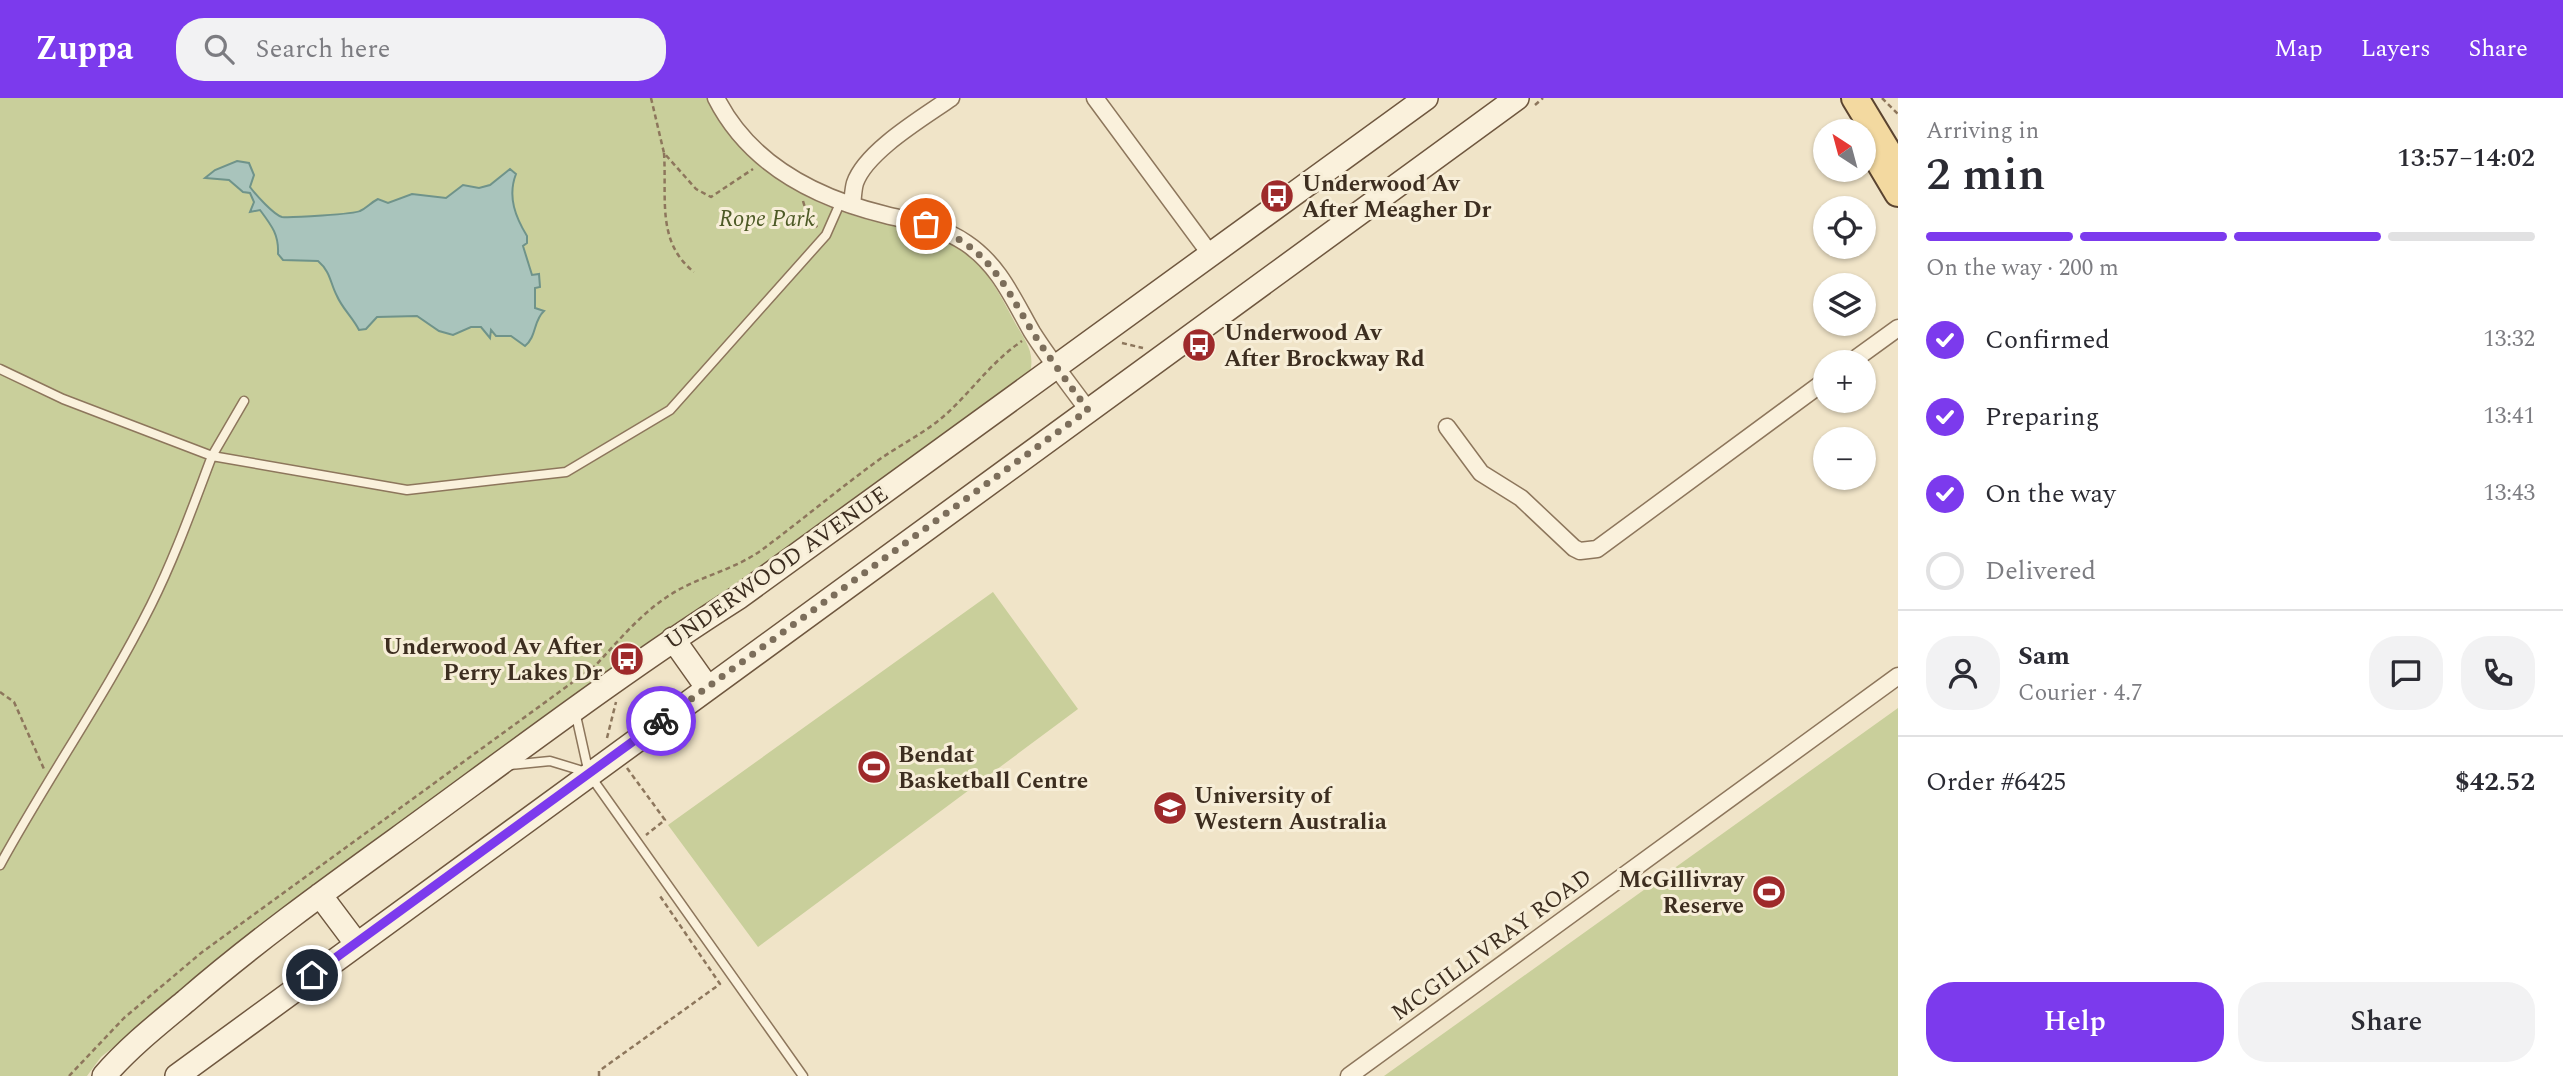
<!DOCTYPE html>
<meta charset="utf-8">
<style>
body{margin:0;font-family:Spectral,serif;background:#f2f2f3;color:#2b2b33;height:100vh;display:flex;flex-direction:column;font-size:26px;white-space:nowrap}
*{box-sizing:border-box;margin:0}
p{font-size:23px;color:#7c7c81}
.icon{flex:none;width:38px;height:38px;fill:none;stroke:currentColor;stroke-width:2;stroke-linecap:round;stroke-linejoin:round}
.map{position:relative;flex:1;overflow:hidden}
.drawer{display:flex;flex-direction:column;background:#fff;width:665px}
.drawer>*{flex:none}
.needle{width:46px;rotate:324deg}
.buttons{position:absolute;left:1813px;top:21px;display:grid;gap:14px}
.buttons a{display:grid;place-items:center;width:63px;height:63px;border-radius:50%;background:#fff;box-shadow:0 2px 5px #0004;font-size:35px}
.pin{position:absolute;display:grid;place-items:center;width:60px;height:60px;color:#fff;margin:-30px;border:4px solid #fff;border-radius:50%;box-shadow:0 2px 7px #0007}
.courier{position:absolute;display:grid;place-items:center;width:70px;height:70px;margin:-35px;border:5px solid #7c3aed;border-radius:50%;background:#fff;color:#222;box-shadow:0 2px 9px #0007}
.summary em{font-style:normal;font-weight:600}
.summary div{display:flex;flex-direction:column-reverse}
.summary{display:flex;align-items:center;justify-content:space-between;height:119px;padding:0 28px}
h1{font-size:46px;font-weight:600;line-height:52px}
.bar{display:grid;grid-template-columns:repeat(4,1fr);gap:10px 7px;align-content:center;height:84px;padding:0 28px}
.bar i{height:9px;border-radius:5px;background:#e1e1e2}
.bar .selected{background:#7c3aed}
.bar p{grid-column:span 4}
.line{display:flex;align-items:center;gap:18px;padding:0 28px;border-top:2px solid #e1e1e2}
.line div{flex:1}
.round{display:grid;place-items:center;flex:none;width:74px;height:74px;border-radius:28px;background:#f2f2f3}
ol{padding:0 28px;list-style:none}
li{display:flex;align-items:center;gap:21px;height:77px}
li p{margin-inline-start:auto}
li .icon{padding:7px;border-radius:50%;background:#7c3aed;color:#fff;stroke-width:4}
li:last-child{color:#7c7c81}
li i{width:38px;height:38px;border:4px solid #e1e1e2;border-radius:50%}
.action{display:flex;gap:14px;margin-top:auto;padding:14px 28px}
.action a{flex:1;height:80px;border-radius:28px;background:#7c3aed;color:#fff;font-size:28px;font-weight:600;line-height:80px;text-align:center}
.action a+a{background:#f2f2f3;color:#2b2b33}
header{display:flex;align-items:center;gap:42px;box-sizing:border-box;height:98px;padding:0 35px;background:#7c3aed;color:#fff}
header strong{font-size:33px}
nav{display:flex;gap:38px;margin-inline-start:auto;font-size:24px}
.search{width:490px;height:63px;background:#f2f2f3;display:flex;align-items:center;gap:18px;box-sizing:border-box;padding:0 24px;border-radius:28px;color:#7c7c81;font-size:26px}
main{display:flex;flex:1;min-height:0}
.map>svg:first-child{display:block}
.green{fill:#c9cf9b}
.water{fill:#a9c4bc;stroke:#6f938a;stroke-width:2}
.lines{fill:none;stroke-linecap:round;stroke-linejoin:round}
.service-casing{stroke:#8d765c;stroke-width:11}
.minor-casing{stroke:#8d765c;stroke-width:19}
.secondary-casing{stroke:#6f573f;stroke-width:26}
.primary-casing{stroke:#5b4430;stroke-width:30}
.path{stroke:#8d765c;stroke-width:2.5;stroke-dasharray:5 3.5;stroke-linecap:butt}
.service{stroke:#faf1dc;stroke-width:8}
.minor{stroke:#faf1dc;stroke-width:16}
.secondary{stroke:#faf1dc;stroke-width:23}
.primary{stroke:#f3d9a0;stroke-width:26}
.done{stroke:#7c6e5b;stroke-width:7;stroke-dasharray:0 12.6}
.route{stroke:#7c3aed;stroke-width:9}
.labels{text-anchor:middle;stroke-width:6;stroke-linejoin:round;paint-order:stroke}
.poi-label{font-size:23px;font-weight:bold;fill:#3d2e20;stroke:#f7eed8;text-anchor:start}
.park-label{font-size:23px;font-style:italic;fill:#4d5a26;stroke:#f7eed8}
.street-label{font-size:23px;fill:#3d2e20;stroke:#f7eed8}
</style>
<header>
<strong>Zuppa</strong>
<div class="search"><svg class="icon" aria-label="search" viewBox="0 0 24 24"><circle cx="10" cy="10" r="6"/><path d="M15 15l6 6"/></svg>Search here</div>
<nav><a>Map</a><a>Layers</a><a>Share</a></nav>
</header>
<main>
<div class="map">
<svg width="1898" height="978" viewBox="0 0 1898 978">
<rect width="100%" height="100%" fill="#f0e4c8"/>
<path class="green" d="M0,0H711C732,60 799,102 858,119C891,129 925,130 955,146C983,163 998,193 1013,221C1022,239 1036,252 1030,274L162,910L101,959L87,978H0Z
M993,494L1078,611L758,849L668,727Z
M1898,610V978H1384Z"/>
<path class="water" d="M237,63L249,65L254,77L250,89C256,97 274,117 282,119C290,120 355,116 360,113C367,110 370,105 378,101L388,105L412,96L446,100L463,87L479,90L490,87L510,71L516,76C507,99 516,120 527,138V145L523,148L532,177L539,176L540,189L535,190V210L544,213C533,223 537,238 525,248L511,238H496L491,232L490,240L481,229H471L453,237L439,233L417,218L377,219L366,231L359,232C353,220 342,210 337,198C330,185 331,174 318,163L283,162L278,156C279,137 272,128 260,112L250,114L254,104L250,95L243,94L229,82L205,80L215,72Z"/>
<g class="lines">
<g class="service-casing">
<path id="service" d="M0,271L63,301L212,358C193,408 175,459 151,507C106,597 48,679 0,767
M244,303L212,358L407,392L566,374L670,312L826,137L841,103
M575,613L589,676L803,978
M510,667L550,663L586,674"/>
</g>
<g class="minor-casing">
<path id="minor" d="M716,0C750,67 815,100 886,117C914,124 941,128 966,145C999,167 1013,201 1032,234C1049,261 1069,286 1088,312
M1095,0L1211,157
M852,107C853,100 853,92 855,85C866,53 924,19 951,0
M1851,264L1898,230
M1447,329L1481,375L1521,400L1574,450L1580,453L1597,451L1825,283
M1349,978L1898,578"/>
</g>
<g class="secondary-casing">
<path id="secondary" d="M673,541L707,589
M320,797L356,845
M104,978C128,950 157,927 186,903C253,845 325,793 397,741C510,659 621,574 739,499L1426,0
M177,978L1517,0"/>
</g>
<g class="primary-casing">
<path id="primary" d="M1855,0L1898,71
M1876,58L1898,95"/>
</g>
<path class="path" d="M651,0L664,55L696,91L711,99L753,71
M1882,0L1898,16
M1535,7L1543,0
M664,55C667,100 656,144 694,174
M803,103L808,119L818,130
M1122,245L1143,250
M0,594L14,604L44,671
M607,640L616,604
M627,670L665,722L646,737
M69,978L124,920L201,855L595,568C621,540 647,508 682,490C709,476 737,470 763,451C802,422 840,390 880,361C899,348 920,337 938,323C969,298 988,266 1022,243
M599,978V973L720,886L660,798"/>
<use href="#service" class="service"/>
<use href="#minor" class="minor"/>
<use href="#secondary" class="secondary"/>
<use href="#primary" class="primary"/>
</g>
<g class="lines">
<path class="done" d="M661,623L1088,312C1069,286 1049,260 1032,233C1001,181 987,148 926,126"/>
<path class="route" d="M312,877L661,623"/>
</g>
<defs>
<g id="bus-disc" transform="scale(1.75)"><circle r="9.5" fill="#9e2a2b" stroke="#f7eed8"/><path d="M-5-6H5V4H4V6H2V4H-2V6H-4V4H-5ZM-3.5-4V0h7V-4ZM-3.5 1.2v1.5H-2V1.2ZM2 1.2v1.5H3.5V1.2Z" fill="#fff"/></g>
<g id="stadium-disc" transform="scale(1.75)"><circle r="9.5" fill="#9e2a2b" stroke="#f7eed8"/><path d="M0-5a6.5 5 0 1 0 0 10a6.5 5 0 1 0 0-10ZM-3.5-1.8h7v3.6h-7Z" fill="#fff"/></g>
<g id="university-disc" transform="scale(1.75)"><circle r="9.5" fill="#9e2a2b" stroke="#f7eed8"/><path d="M0-5L7-2L0 1L-7-2ZM-4 1L0 2.5L4 1V4Q0 6-4 4Z" fill="#fff"/></g>
</defs>
<g fill-rule="evenodd">
<use href="#bus-disc" x="1277" y="98"/>
<use href="#bus-disc" x="1199" y="247"/>
<use href="#bus-disc" x="627" y="561"/>
<use href="#stadium-disc" x="874" y="669"/>
<use href="#university-disc" x="1170" y="710"/>
<use href="#stadium-disc" x="1769" y="794"/>
</g>
<g class="labels">
<g class="poi-label">
<text x="1302" y="93">Underwood Av<tspan x="1302" dy="26">After Meagher Dr</tspan></text>
<text x="1224" y="242">Underwood Av<tspan x="1224" dy="26">After Brockway Rd</tspan></text>
<text x="602" y="556" text-anchor="end">Underwood Av After<tspan x="602" dy="26">Perry Lakes Dr</tspan></text>
<text x="898" y="664">Bendat<tspan x="898" dy="26">Basketball Centre</tspan></text>
<text x="1194" y="705">University of<tspan x="1194" dy="26">Western Australia</tspan></text>
<text x="1744" y="789" text-anchor="end">McGillivray<tspan x="1744" dy="26">Reserve</tspan></text>
</g>
<g class="park-label">
<text x="767" y="128">Rope Park</text>
</g>
<g class="street-label">
<text transform="translate(776 469) rotate(-35)" y="8">UNDERWOOD AVENUE</text>
<text transform="translate(1491 846) rotate(-36)" y="8">MCGILLIVRAY ROAD</text>
</g>
</g>
</svg>
<div class="buttons">
<a><svg class="needle" viewBox="-14 -14 28 28"><path d="M0-13l5 13h-10z" fill="#e53935"/><path d="M0 13l5-13h-10z" fill="#7c7c81"/></svg></a>
<a><svg class="icon" aria-label="locate" viewBox="0 0 24 24"><circle cx="12" cy="12" r="6"/><path d="M12 2v4M12 18v4M2 12h4M18 12h4"/></svg></a>
<a><svg class="icon" aria-label="layers" viewBox="0 0 24 24"><path d="M12 4l9 5-9 5-9-5zM3 14l9 5 9-5"/></svg></a>
<a>+</a>
<a>−</a>
</div>
<div class="pin" style="left:926px;top:126px;background:#ea580c"><svg class="icon" aria-label="bag" viewBox="0 0 24 24"><path d="M5 8h14l-1 12H6zM9 8a3 3 0 0 1 6 0"/></svg></div>
<div class="pin" style="left:312px;top:877px;background:#1f2937"><svg class="icon" aria-label="home" viewBox="0 0 24 24"><path d="M3 11l9-7 9 7M6 9v11h12V9"/></svg></div>
<div class="courier" style="left:661px;top:623px"><svg class="icon" aria-label="bike" viewBox="0 0 24 24"><circle cx="6" cy="16" r="4"/><circle cx="18" cy="16" r="4"/><path d="M6 16l4-8h5l3 8M10 8l3 8H6M13 5h3"/></svg></div>
</div>
<section class="drawer">
<div class="summary"><div><h1>2 min</h1><p>Arriving in</p></div><em>13:57–14:02</em></div>
<div class="bar"><i class="selected"></i><i class="selected"></i><i class="selected"></i><i></i><p>On the way · 200 m</p></div>
<ol>
<li><svg class="icon" aria-label="check" viewBox="0 0 24 24"><path d="M5 12l5 5 9-10"/></svg>Confirmed<p>13:32</p></li>
<li><svg class="icon" aria-label="check" viewBox="0 0 24 24"><path d="M5 12l5 5 9-10"/></svg>Preparing<p>13:41</p></li>
<li><svg class="icon" aria-label="check" viewBox="0 0 24 24"><path d="M5 12l5 5 9-10"/></svg>On the way<p>13:43</p></li>
<li><i></i>Delivered</li>
</ol>
<div class="line" style="height:126px"><a class="round"><svg class="icon" aria-label="person" viewBox="0 0 24 24"><circle cx="12" cy="8" r="4"/><path d="M4 21q1-7 8-7t8 7"/></svg></a><div><b>Sam</b><p>Courier · 4.7</p></div><a class="round"><svg class="icon" aria-label="chat" viewBox="0 0 24 24"><path d="M4 5h16v11H9l-5 4z"/></svg></a><a class="round"><svg class="icon" aria-label="phone" viewBox="0 0 24 24"><path d="M5 4h4l2 5-3 2q2 4 5 5l2-3 5 2v4C11 20 4 13 5 4z"/></svg></a></div>
<div class="line" style="height:91px"><div>Order #6425</div><b>$42.52</b></div>
<div class="action"><a>Help</a><a>Share</a></div>
</section>
</main>
